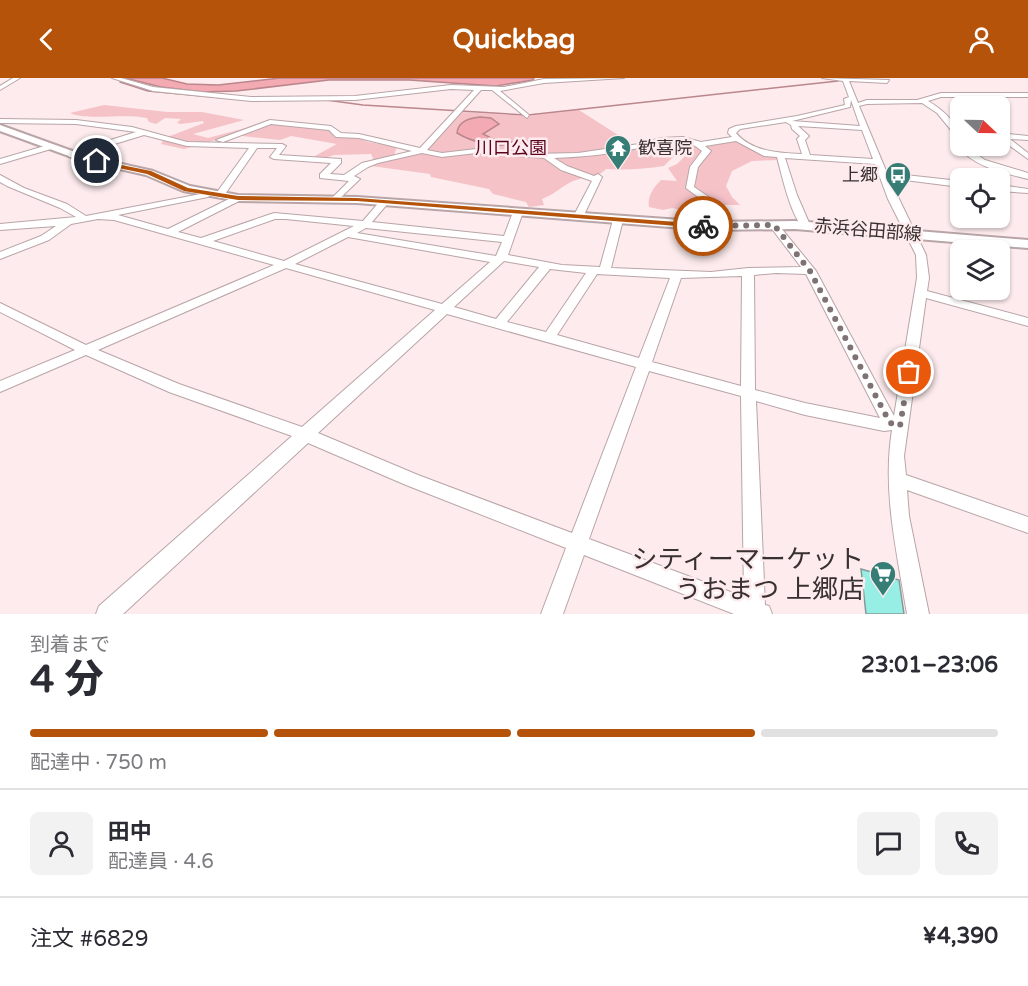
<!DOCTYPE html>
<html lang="ja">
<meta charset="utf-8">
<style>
body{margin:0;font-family:"Varela Round","Noto Sans JP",sans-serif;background:#f2f2f3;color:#2b2b33;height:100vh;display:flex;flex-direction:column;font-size:22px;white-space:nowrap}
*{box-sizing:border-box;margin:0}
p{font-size:20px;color:#7c7c81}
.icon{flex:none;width:33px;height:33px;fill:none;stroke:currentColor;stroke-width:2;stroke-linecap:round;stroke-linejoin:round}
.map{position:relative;height:536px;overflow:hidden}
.drawer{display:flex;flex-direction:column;background:#fff;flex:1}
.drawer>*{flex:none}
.needle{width:39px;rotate:112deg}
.controls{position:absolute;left:950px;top:18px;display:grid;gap:12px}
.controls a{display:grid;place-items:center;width:60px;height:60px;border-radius:9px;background:#fff;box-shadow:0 2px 4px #0004;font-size:30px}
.pin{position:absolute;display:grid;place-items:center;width:51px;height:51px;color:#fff;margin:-26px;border:3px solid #fff;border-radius:50%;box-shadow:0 2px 6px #0007}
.courier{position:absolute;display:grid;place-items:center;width:60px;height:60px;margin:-30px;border:4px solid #b45309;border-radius:50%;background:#fff;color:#222;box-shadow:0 2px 8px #0007}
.overview em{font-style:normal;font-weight:800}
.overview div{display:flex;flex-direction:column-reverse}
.overview{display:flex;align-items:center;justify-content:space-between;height:102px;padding:0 30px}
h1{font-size:39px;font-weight:800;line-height:45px}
.bar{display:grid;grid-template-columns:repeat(4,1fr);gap:9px 6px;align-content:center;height:72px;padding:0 30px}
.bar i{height:8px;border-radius:4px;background:#e1e1e2}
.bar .selected{background:#b45309}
.bar p{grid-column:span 4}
.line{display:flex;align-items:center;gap:15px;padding:0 30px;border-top:2px solid #e1e1e2}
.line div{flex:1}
.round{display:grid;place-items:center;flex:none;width:63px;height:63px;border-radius:9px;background:#f2f2f3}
header{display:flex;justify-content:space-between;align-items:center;height:78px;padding:0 30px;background:#b45309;color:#fff;font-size:27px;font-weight:800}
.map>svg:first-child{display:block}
.green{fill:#f5c2c8}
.water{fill:#f3aab3;stroke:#bb868c;stroke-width:1.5}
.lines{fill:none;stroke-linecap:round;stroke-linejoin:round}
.stream{stroke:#bb868c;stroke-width:1.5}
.building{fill:#96eee4;stroke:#859a97;stroke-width:1.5}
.minor-casing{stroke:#b9a5a7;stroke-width:2}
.major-casing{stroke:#b9a5a7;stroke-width:4}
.minor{fill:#fff;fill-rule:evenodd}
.major{fill:#fff;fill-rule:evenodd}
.route{fill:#b45309}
.done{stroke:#7e7273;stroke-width:6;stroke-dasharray:0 10.8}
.labels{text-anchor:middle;stroke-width:5;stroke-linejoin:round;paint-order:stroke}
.far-park-label{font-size:18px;fill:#5a031f;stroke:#fdebed}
.far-poi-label{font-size:18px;fill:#393131;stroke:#fdebed;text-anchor:start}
.far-street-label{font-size:18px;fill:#393131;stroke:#fdebed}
.near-poi-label{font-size:26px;fill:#393131;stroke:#fdebed;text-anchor:end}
</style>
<header><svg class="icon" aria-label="back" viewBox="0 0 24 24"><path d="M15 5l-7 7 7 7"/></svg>Quickbag<svg class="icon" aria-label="person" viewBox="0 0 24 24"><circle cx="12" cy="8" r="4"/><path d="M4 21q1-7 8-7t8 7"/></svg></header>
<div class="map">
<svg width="1028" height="536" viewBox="0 0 1028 536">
<rect width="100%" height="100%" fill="#fdebed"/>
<path class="green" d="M104,27L167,34H202L244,42L193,56L208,60L264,45L326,51L337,58L356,59L368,64L397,69L394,77C421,85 444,51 461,34L527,38L579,32L629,64L635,72H643L665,60L679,59L693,61L702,66L737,61L746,64L749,68L778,78V82L752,83L732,93L726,108L732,119L740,127H714L718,139L672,130L663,132L649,129C647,118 654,109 661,102L677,103L668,90L677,86L688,75V66L676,65L681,71L664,88C645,91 626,92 606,91C597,101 583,98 571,104C561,109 555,116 542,121L544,127L529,129L526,124L493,116L489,111L431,99L430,96L371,88L373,80L371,76L334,77L323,81L313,79L337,66L291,58L280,62L233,57L184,71L161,66L165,60L204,45L203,43L181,46L177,45L181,41L165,40L156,46L149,44L147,40C123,35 87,43 70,35Z"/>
<path class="water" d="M125,0H162L187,6L218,7L280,0H534L533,2L496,8L409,2H329L236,13L203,14L161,9Z
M480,39L491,40L499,46L483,56L493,61L513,64C499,72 470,63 457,55C458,43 469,40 480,39Z"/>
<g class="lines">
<path class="stream" d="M120,4L148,13L245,22
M326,22L363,27L525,37
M528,37L838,3"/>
</g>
<path class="building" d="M861,491L899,502L904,536H866Z"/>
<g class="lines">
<g class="minor-casing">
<path id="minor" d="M13,0H20L0,12V8Z
M112,0H121L153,9L251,19L355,18L451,7L504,9L544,1L624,0L544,5L500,13L529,37L527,40L492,12H481L427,72L442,75L476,71L532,76L578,75L639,66L661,60L683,59L701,64L732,59L728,55L729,51L736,48L797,38L845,27L844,21L849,19L843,3L822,0L889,2L887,5L849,3L858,25L867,22H917L941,15H1028V19H941L928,23C942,31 960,46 960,63L937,35L922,25L867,26L859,28L887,95L960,103V109L889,100L926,177L929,200L927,213L1028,240V248L926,220L904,378L906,397L1028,439V455L907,412L909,438L929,536H907C897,475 882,413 892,352L884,353L805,337L756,323L765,527L769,528L772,536H734L584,477L563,536H541L566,470L406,407L308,365L123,536H96L99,528L292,358L169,314L86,277L0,314V303L75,272L0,234V225L86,267L274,187L114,142L98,141L71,146L49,162L0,181V174L41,158L56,148L0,152V146L76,139L60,130L7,108L0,104V97L24,110L67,126L86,138L211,114L212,116L208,119L118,137L168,151L235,118H241V122L178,154L201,160L274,135L363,143L381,122L384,121L389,124L372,144L504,158L513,134L518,131L523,134L508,177L562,187L600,189L613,142L618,139L623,142L611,190L711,194L748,190L801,189L769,147L774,144L777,145L816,193L894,338L917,200L916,177L888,121L875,86L785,80L797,117L810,147L805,150C792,144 781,94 777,79L764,78L736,63L705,68L711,73L698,89L694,109L719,126L735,149L730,152L726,151L713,130L686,110L690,89L702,73C696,68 690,64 681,63C666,62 654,68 639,70C611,76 583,79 554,80L567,88L594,98L598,96L602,99L583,139L578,142L573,139L592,103L561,92L544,80L476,75L442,79L422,75L378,85L368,89L354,98L360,101L336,124L331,121L349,103L320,100V96L331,85L274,81L270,79L277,70H257L223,119L220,120L215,117L249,70L187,68L144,57L72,79H69V75L136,54L76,46L0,45V41L76,42L132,49L187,64L282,66L286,68L279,77L341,81V85L330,96L344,97L362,85L412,73L359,60L336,59L329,52L271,46L223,64L216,62L270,42L331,48L341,55L359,56L420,70L474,12L451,11L355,22L251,23L153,13ZM851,22L860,48L792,43L850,29ZM786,44L791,47L792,51L800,58L797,61L802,76C779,75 752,74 736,55L740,51ZM798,48L862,52L873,81L810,77L805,62L809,58ZM275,141H286L354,148L284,183L213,163ZM366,150L502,164L496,178L357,155ZM348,159L490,184L442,226L295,186ZM504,183L539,189L496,241L454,229ZM286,190L435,232L302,349L179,306L98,272ZM550,191L586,195L546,254L507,244ZM776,195L806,196L880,340L805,325L755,312L754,197ZM597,196L670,200L639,280L557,257ZM742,198L741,308L652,284L681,200ZM447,236L636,289L572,455L418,397L318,355ZM649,293L741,318L744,519L589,461Z
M999,55L1028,58V62L1010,61L1028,75V81L999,60Z
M960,66L965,68L985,82L1028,95V101C1004,95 973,89 958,68Z
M48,67L52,69L51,71L0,86V81Z
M999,107L1028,111V115L999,113Z"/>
</g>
<g class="major-casing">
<path id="major" d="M0,47L86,78L153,93L190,108L238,117L357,119L709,144L795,143L1028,162V170L795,151L709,152L357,125L238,123L183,113L146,97L80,82L0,53Z"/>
</g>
<use href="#minor" class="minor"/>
<use href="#major" class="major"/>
</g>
<path class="route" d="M97,82L151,93L188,110L238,118L357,120L703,146L707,148L703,150L357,123L238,122L184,113L147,96L95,85Z"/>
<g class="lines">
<path class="done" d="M703,148L774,147L810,193L890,345L900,348L909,294"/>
</g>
<defs>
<g id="temple-pin" transform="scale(1.35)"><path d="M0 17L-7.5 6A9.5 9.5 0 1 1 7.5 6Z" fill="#367d76" stroke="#fdebed"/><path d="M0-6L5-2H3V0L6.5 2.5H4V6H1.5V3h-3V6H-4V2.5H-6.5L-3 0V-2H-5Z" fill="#fff"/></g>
<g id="bus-pin" transform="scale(1.35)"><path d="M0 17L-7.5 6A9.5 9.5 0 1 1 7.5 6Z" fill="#367d76" stroke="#fdebed"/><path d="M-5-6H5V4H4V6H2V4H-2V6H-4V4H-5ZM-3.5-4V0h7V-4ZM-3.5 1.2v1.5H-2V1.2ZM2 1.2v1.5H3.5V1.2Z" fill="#fff"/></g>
<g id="supermarket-pin" transform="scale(1.35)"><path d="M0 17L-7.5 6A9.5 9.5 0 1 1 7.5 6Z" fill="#367d76" stroke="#fdebed"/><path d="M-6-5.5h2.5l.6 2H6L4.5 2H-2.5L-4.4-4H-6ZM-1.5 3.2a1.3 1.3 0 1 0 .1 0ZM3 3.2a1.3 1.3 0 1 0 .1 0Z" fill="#fff"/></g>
</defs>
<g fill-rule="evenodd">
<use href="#temple-pin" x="618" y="70"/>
<use href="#bus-pin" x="898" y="97"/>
<use href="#supermarket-pin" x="883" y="496"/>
</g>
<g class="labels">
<g class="far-park-label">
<text x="511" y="76">川口公園</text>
</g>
<g class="far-poi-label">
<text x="638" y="76">歓喜院</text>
<text x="878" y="103" text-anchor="end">上郷</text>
</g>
<g class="far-street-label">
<text transform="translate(868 152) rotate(5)" y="6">赤浜谷田部線</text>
</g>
<g class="near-poi-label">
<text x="864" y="490">シティーマーケット<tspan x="864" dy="30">うおまつ 上郷店</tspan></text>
</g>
</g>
</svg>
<div class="controls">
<a><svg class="needle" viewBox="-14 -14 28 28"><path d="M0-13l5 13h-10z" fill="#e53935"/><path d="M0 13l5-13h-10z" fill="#7c7c81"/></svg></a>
<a><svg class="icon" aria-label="locate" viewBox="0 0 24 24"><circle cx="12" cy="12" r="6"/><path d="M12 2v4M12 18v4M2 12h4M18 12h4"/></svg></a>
<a><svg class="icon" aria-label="layers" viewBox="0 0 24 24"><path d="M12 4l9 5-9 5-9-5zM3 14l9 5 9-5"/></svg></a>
</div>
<div class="pin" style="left:909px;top:294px;background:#ea580c"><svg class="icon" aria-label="bag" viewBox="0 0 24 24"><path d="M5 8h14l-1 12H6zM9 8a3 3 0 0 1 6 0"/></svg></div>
<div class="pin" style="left:97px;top:83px;background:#1f2937"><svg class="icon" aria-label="home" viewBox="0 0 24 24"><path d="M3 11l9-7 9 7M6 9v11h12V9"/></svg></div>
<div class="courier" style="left:703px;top:148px"><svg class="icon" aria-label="bike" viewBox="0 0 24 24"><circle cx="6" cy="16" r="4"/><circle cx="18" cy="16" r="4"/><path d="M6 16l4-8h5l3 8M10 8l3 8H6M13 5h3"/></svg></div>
</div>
<section class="drawer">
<div class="overview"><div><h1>4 分</h1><p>到着まで</p></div><em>23:01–23:06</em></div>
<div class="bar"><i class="selected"></i><i class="selected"></i><i class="selected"></i><i></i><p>配達中 · 750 m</p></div>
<div class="line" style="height:108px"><a class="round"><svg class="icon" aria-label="person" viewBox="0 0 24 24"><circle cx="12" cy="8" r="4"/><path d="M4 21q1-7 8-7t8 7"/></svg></a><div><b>田中</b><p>配達員 · 4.6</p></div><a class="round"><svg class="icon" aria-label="chat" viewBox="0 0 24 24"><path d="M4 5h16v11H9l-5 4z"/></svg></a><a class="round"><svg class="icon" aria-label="phone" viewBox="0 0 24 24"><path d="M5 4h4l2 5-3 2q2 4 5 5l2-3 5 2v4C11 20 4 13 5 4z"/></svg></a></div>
<div class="line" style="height:78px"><div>注文 #6829</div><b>¥4,390</b></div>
</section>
